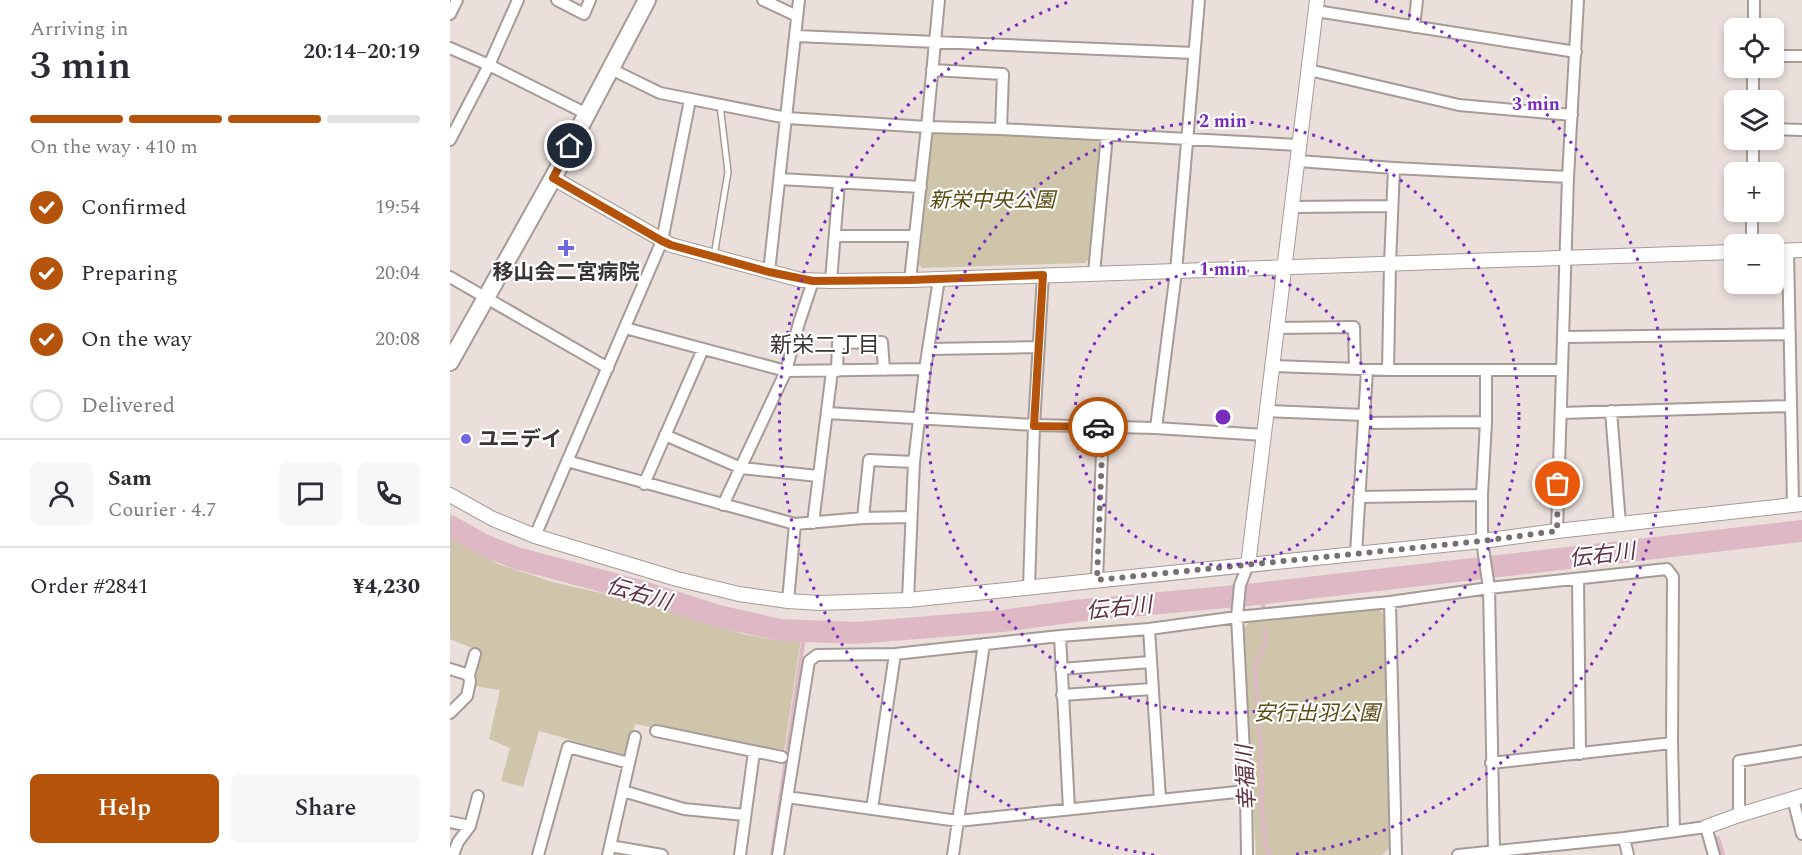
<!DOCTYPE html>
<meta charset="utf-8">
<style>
body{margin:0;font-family:Spectral,"Noto Sans JP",serif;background:#f7f7f7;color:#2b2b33;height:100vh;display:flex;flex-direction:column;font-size:22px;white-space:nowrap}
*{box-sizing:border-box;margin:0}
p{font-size:20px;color:#7c7c81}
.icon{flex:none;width:33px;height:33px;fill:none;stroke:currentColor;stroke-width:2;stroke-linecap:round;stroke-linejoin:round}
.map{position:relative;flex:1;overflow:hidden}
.panel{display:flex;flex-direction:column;background:#fff;width:450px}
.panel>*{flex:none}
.fabs{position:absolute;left:1274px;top:18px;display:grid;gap:12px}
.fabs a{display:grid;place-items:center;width:60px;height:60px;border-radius:9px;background:#fff;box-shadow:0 3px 9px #0003;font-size:30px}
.pin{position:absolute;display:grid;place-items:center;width:51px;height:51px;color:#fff;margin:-26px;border:3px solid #fff;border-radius:50%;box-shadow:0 2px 6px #0007}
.courier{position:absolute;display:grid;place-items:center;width:60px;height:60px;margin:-30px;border:4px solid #b45309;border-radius:50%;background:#fff;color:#222;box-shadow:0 2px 8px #0007}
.summary em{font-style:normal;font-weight:600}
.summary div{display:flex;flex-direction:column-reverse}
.summary{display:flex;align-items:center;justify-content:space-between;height:102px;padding:0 30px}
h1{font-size:39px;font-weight:600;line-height:45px}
.bar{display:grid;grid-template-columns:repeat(4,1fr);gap:9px 6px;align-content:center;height:72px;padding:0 30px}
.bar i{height:8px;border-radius:4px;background:#e1e1e2}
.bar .on{background:#b45309}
.bar p{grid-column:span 4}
.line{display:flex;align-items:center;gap:15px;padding:0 30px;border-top:2px solid #e1e1e2}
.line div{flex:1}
.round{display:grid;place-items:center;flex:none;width:63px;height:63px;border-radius:9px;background:#f7f7f7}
ol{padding:0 30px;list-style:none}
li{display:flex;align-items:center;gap:18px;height:66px}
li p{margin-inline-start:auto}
li .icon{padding:6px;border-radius:50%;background:#b45309;color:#fff;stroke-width:4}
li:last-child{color:#7c7c81}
li i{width:33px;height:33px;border:3px solid #e1e1e2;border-radius:50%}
.button{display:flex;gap:12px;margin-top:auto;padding:12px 30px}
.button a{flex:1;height:69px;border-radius:9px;background:#b45309;color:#fff;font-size:24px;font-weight:600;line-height:69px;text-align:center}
.button a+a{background:#f7f7f7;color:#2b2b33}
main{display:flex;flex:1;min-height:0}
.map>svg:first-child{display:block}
.green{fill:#cec5aa}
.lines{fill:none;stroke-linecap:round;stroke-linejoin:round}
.stream{stroke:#deb8c5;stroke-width:4}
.river{stroke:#deb8c5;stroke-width:22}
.service-casing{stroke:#a59b97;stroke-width:8}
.minor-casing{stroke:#a59b97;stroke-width:14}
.tertiary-casing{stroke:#a59b97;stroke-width:16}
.secondary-casing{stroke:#a59b97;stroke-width:20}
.service{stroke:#fff;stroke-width:5}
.minor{stroke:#fff;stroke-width:10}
.tertiary{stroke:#fff;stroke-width:14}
.secondary{stroke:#fff;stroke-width:16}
.done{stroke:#77706e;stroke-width:6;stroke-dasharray:0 10.8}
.route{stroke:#b45309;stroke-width:8}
.ring{fill:none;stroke:#7b2cbf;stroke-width:3;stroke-dasharray:3 6}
.poi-dot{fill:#7265df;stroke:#fff;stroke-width:2}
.labels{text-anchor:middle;stroke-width:4.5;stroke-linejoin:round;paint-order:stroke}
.park-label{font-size:21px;font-style:italic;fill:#5b4a10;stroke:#fff}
.poi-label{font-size:21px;font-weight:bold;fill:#393534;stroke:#fff}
.neighbourhood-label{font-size:22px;fill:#393534;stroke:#fff}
.water-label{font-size:22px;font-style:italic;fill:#612f43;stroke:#fff}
.centre{fill:#7b2cbf;stroke:#fff;stroke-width:3}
.ring-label{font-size:18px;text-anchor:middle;font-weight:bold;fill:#7b2cbf;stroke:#fff;stroke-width:4.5;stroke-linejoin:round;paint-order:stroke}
</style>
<main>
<section class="panel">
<div class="summary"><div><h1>3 min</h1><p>Arriving in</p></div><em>20:14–20:19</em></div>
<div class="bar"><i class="on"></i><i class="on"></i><i class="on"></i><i></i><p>On the way · 410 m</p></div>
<ol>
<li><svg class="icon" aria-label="check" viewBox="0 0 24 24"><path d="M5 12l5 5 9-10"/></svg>Confirmed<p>19:54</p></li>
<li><svg class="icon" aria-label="check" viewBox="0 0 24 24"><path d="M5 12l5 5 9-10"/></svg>Preparing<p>20:04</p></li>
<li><svg class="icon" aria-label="check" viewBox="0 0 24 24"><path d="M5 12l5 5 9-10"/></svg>On the way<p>20:08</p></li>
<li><i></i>Delivered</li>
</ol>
<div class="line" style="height:108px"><a class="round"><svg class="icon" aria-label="person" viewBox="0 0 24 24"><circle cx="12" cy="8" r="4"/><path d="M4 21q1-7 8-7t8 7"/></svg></a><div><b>Sam</b><p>Courier · 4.7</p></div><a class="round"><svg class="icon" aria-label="chat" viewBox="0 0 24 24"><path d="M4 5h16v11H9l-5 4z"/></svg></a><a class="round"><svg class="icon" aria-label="phone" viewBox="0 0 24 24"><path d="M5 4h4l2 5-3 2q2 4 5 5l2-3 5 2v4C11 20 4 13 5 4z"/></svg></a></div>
<div class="line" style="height:78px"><div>Order #2841</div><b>¥4,230</b></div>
<div class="button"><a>Help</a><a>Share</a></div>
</section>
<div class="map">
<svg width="1352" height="855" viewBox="0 0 1352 855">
<rect width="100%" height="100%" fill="#eadfdb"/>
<path class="green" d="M487,131L646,140L651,145L639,259L635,263L472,268L469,264L481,135Z
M0,537L48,564L102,582L164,596L234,615L293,634L324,640L351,639L334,752L185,724L176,755L89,731L73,787L51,781L60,748L39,739L50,690L24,686L32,652L0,639Z
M928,607L934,615L939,848L932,855H806L793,629L801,620Z"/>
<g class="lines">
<path class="stream" d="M813,607L814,592
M815,629L816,641L805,667L811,752L810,765L813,777L811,791L815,845L820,855
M1268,838L1273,855
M322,855L355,630"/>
<path class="river" d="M0,526L34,545L66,558L190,591L268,616L330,630L406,633L552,621L625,611L797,595L1352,531"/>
<g class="service-casing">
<path id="service" d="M264,256L278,172L270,105"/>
</g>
<g class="minor-casing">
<path id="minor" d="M107,0L134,14L140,0
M313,0L347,16
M866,11L1126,52
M0,14L7,0
M964,27L967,0
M1304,28V0
M346,36L744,53
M0,48L39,65L137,114
M1323,56H1352
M161,69L210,93L337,118L477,127L551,129L849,145
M482,70L553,74L551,129
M859,70L1009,105L1122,115
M1303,100V68
M1323,129L1352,130
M0,140L39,65L68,0
M848,161L944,168L1118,177
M1303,172V140
M330,179L471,187
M843,207L942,206
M385,236H465
M1302,244V212
M1338,250L1343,505
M319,272L349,0
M644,273L657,135
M0,277L158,368
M460,280L477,127L489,0
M381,281L389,183
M175,328L336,371L475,369
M828,328L904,327L905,369
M1114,337L1340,334
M478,349L589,347
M823,366L938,370H1112
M938,370L940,264L944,168
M387,371L388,343L432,342L434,370
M1036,371V422L1032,495V541L1039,588L1044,851
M817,411L914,415
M1161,411L1170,524
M377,413L584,425L706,428L814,435
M1111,413L1341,406
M914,423L1036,422
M706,428L726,272L749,0
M215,435L291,468L368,476
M117,461L345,524L413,518L460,517
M194,484L253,349
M909,497L1032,495
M273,505L336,371L349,323L363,281
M413,518L419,460L464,462
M363,523L382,371
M1107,531L1118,177L1128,0
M85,536L212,241L240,100
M906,554L917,370
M1128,579L1130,754
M647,580L653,427
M579,588L584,425L593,275
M458,600L464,462L475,369L489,279
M338,601L345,524
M940,602L946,855
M699,629L710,799
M610,636L619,809
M0,669L19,675
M611,669L700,662
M612,695L702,689
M0,713L17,696L20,682L19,675L25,654
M206,731L332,757
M1041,763L1222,743
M173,791L234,809L294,815
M337,797L508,821L796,791
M1343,799L1352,834
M422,809L445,654
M1289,815V761L1352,751
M0,822L20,826
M1174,838L1178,855
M160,846L212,855
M3,855L8,842L20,826L28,796
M88,855L118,747L179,763
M158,855L185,737
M290,855L304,752
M328,855L359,661L367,655L445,654L610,636L699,629L787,617L940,602L1039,588L1217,569L1223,577L1222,743L1224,831
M503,855L534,644
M797,855L796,791L787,617L790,585L798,565
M1008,855L1174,838L1256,827L1264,855"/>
</g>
<g class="tertiary-casing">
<path id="tertiary" d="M103,178L221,245L351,280L381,281L460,280L1284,252
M1323,251L1352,250
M0,495L43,519L85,536L227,579L289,594L338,601L369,603L458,600L1032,541L1107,531L1352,504
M798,565L867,0
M1256,827L1289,815L1352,796"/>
</g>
<g class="secondary-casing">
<path id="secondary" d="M0,362L103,178L197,0"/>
</g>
<use href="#service" class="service"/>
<use href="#minor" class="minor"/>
<use href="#tertiary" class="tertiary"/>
<use href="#secondary" class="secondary"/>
</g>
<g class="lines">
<path class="done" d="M648,427H653L647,580L1032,541L1107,531L1108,484"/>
<path class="route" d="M120,146L103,178L212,241L221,245L319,272L363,281L460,280L593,275L584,426L648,427"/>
</g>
<g class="ring">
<circle cx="773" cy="417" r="148"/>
<circle cx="773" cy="417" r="296"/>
<path d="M704 855A443 443 0 0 1 621 1M925 1A443 443 0 0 1 842 855"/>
</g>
<g class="poi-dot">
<path d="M113 239h6v6h6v6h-6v6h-6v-6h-6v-6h6z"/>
<circle cx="16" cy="439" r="6"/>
</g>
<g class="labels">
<g class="park-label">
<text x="542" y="207">新栄中央公園</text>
<text x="867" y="720">安行出羽公園</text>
</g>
<g class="poi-label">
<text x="116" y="279">移山会二宮病院</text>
<text x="28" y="446" text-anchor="start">ユニデイ</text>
</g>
<g class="neighbourhood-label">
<text x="375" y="352">新栄二丁目</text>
</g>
<g class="water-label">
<text transform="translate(1152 554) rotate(-7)" y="8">伝右川</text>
<text transform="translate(189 593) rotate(16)" y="8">伝右川</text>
<text transform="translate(669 607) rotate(-6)" y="8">伝右川</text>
<text transform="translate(795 778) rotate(-93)" y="8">幸福川</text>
</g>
</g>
<circle cx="773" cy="417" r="9" class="centre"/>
<g class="ring-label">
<text x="1086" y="110">3 min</text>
<text x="773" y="127">2 min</text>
<text x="773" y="275">1 min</text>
</g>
</svg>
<div class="fabs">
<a><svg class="icon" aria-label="locate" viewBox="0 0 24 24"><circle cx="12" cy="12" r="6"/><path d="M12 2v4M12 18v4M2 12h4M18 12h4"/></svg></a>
<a><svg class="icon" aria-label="layers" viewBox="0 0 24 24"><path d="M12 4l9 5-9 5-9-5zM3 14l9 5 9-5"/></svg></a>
<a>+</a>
<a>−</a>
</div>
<div class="pin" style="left:1108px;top:484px;background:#ea580c"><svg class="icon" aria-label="bag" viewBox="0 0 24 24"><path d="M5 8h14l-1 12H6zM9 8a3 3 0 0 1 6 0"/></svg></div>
<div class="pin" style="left:120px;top:146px;background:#1f2937"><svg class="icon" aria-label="home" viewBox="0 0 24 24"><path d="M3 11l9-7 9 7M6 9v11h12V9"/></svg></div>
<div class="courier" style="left:648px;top:427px"><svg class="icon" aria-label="car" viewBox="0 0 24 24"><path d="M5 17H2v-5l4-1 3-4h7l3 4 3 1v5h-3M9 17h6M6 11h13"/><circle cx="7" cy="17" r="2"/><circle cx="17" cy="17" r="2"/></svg></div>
</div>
</main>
